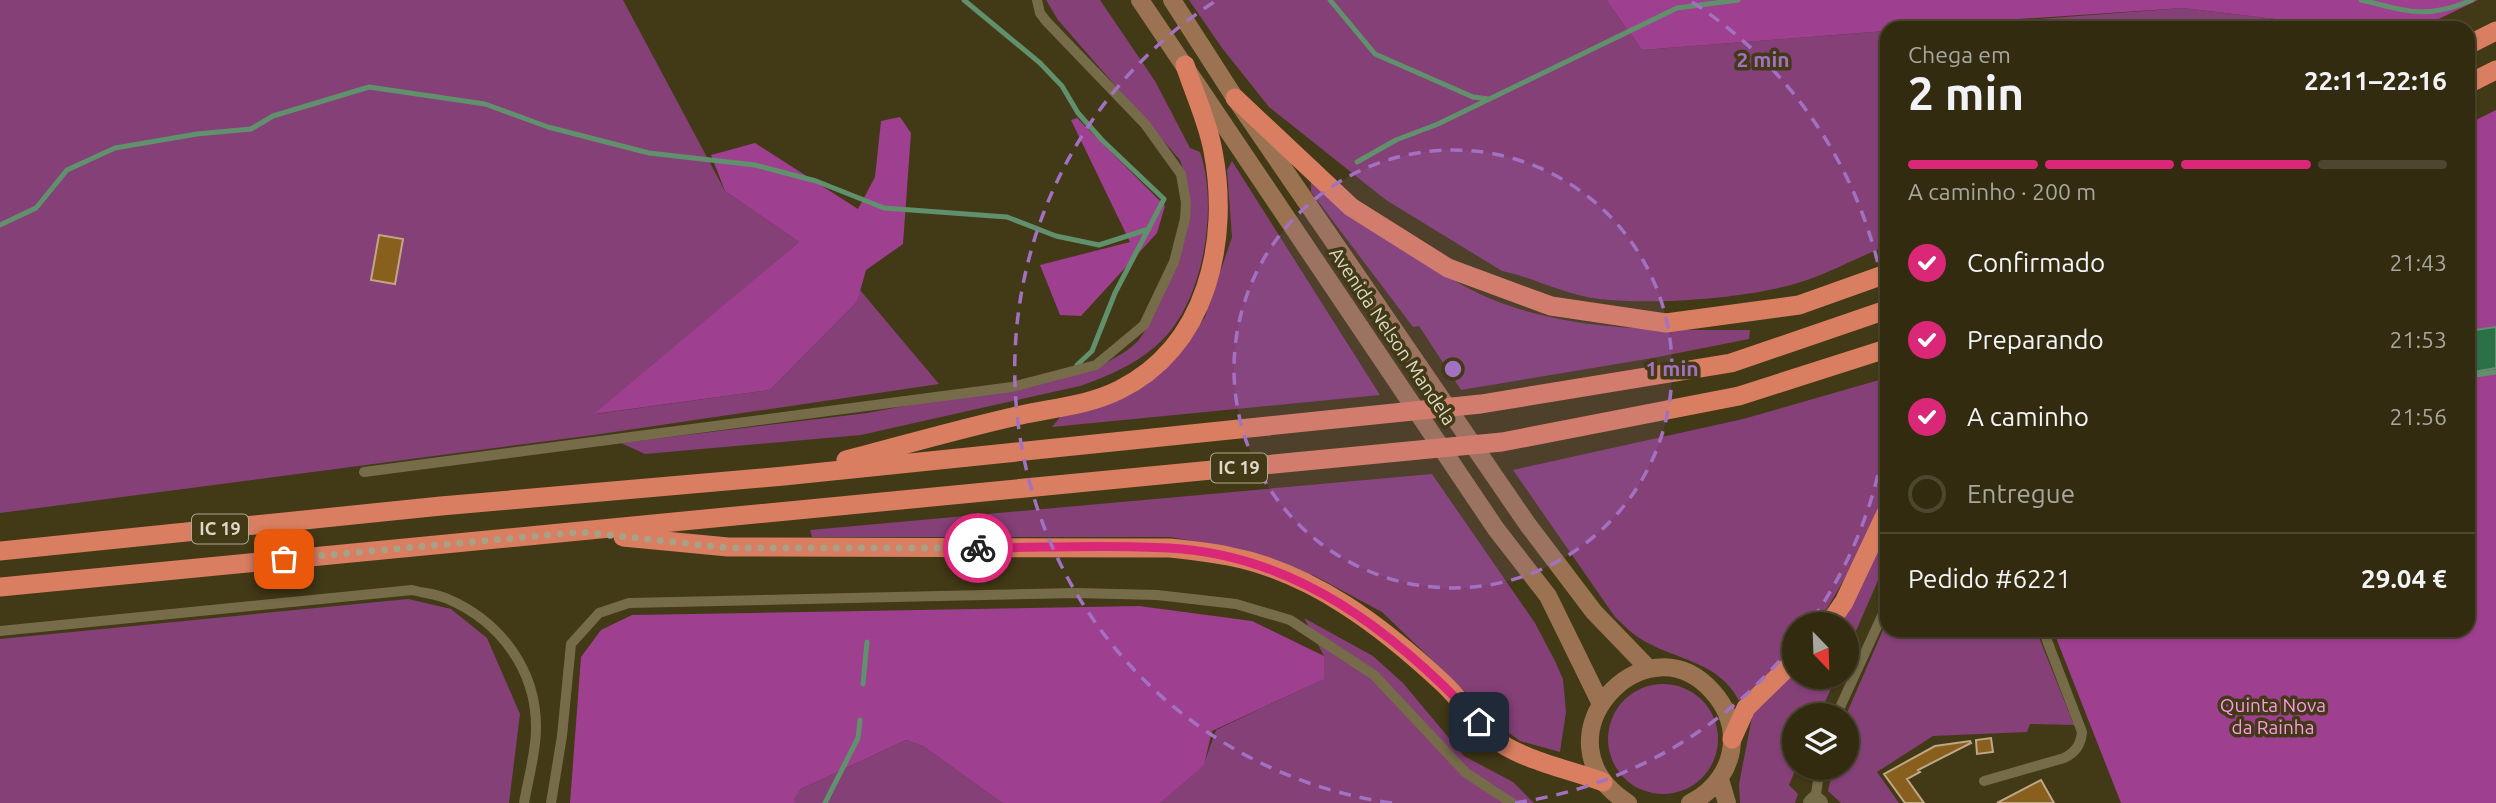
<!DOCTYPE html>
<html lang="pt">
<meta charset="utf-8">
<style>
body{margin:0;font-family:Ubuntu,sans-serif;background:#3a3319;color:#f1f3f6;height:100vh;display:flex;flex-direction:column;font-size:26px;white-space:nowrap}
*{box-sizing:border-box;margin:0}
p{font-size:23px;color:#a8a79f}
.icon{flex:none;width:38px;height:38px;fill:none;stroke:currentColor;stroke-width:2;stroke-linecap:round;stroke-linejoin:round}
.map{position:relative;flex:1;overflow:hidden}
.sheet{position:absolute;left:1880px;top:21px;width:595px;height:616px;display:flex;flex-direction:column;background:#322b10;border-radius:21px;box-shadow:0 2px 5px #0004,0 0 0 2px #4d4730}
.sheet>*{flex:none}
.needle{width:46px;rotate:157deg}
.controls{position:absolute;left:1782px;top:612px;display:grid;gap:14px}
.controls a{display:grid;place-items:center;width:77px;height:77px;border-radius:50%;background:#322b10;box-shadow:0 2px 5px #0004,0 0 0 2px #4d4730;font-size:35px}
.pin{position:absolute;display:grid;place-items:center;width:60px;height:60px;color:#fff;margin:-30px;border-radius:14px;box-shadow:0 4px 10px #0006}
.courier{position:absolute;display:grid;place-items:center;width:70px;height:70px;margin:-35px;border:5px solid #db2777;border-radius:50%;background:#fff;color:#222;box-shadow:0 2px 9px #0007}
.head em{font-style:normal;font-weight:600}
.head div{display:flex;flex-direction:column-reverse}
.head{display:flex;align-items:center;justify-content:space-between;height:119px;padding:0 28px}
h1{font-size:46px;font-weight:600;line-height:52px}
.bar{display:grid;grid-template-columns:repeat(4,1fr);gap:10px 7px;align-content:center;height:84px;padding:0 28px}
.bar i{height:9px;border-radius:5px;background:#4d4730}
.bar .current{background:#db2777}
.bar p{grid-column:span 4}
.line{display:flex;align-items:center;gap:18px;padding:0 28px;border-top:2px solid #4d4730}
.line div{flex:1}
ol{padding:0 28px;list-style:none}
li{display:flex;align-items:center;gap:21px;height:77px}
li p{margin-inline-start:auto}
li .icon{padding:7px;border-radius:50%;background:#db2777;color:#fff;stroke-width:4}
li:last-child{color:#a8a79f}
li i{width:38px;height:38px;border:4px solid #4d4730;border-radius:50%}
.map>svg:first-child{display:block}
.green{fill:#844077}
.forest{fill:#9f3f8f}
.water{fill:#2b7047;stroke:#61906d;stroke-width:2}
.lines{fill:none;stroke-linecap:round;stroke-linejoin:round}
.stream{stroke:#61906d;stroke-width:5}
.building{fill:#895f1d;stroke:#bfa686;stroke-width:2}
.service{stroke:#766c49;stroke-width:10}
.minor{stroke:#766c49;stroke-width:18}
.secondary{stroke:#9b7352;stroke-width:18}
.trunk{stroke:#d97e61;stroke-width:19}
.done{stroke:#a7a188;stroke-width:7;stroke-dasharray:0 12.6}
.route{stroke:#db2777;stroke-width:9}
.ring{fill:none;stroke:#a371c2;stroke-width:3.5;stroke-dasharray:12 9}
.labels{text-anchor:middle;stroke-width:7;stroke-linejoin:round;paint-order:stroke}
.shield{fill:#423916;stroke:#afa991;stroke-width:2}
.shield-label{font-size:18px;font-weight:bold;fill:#ded9c6}
.street-label{font-size:19px;fill:#ded9c6;stroke:#423916}
.park-label{font-size:19px;fill:#fc99e8;stroke:#423916}
.centre{fill:#a371c2;stroke:#423916;stroke-width:3.5}
.ring-label{font-size:21px;text-anchor:middle;font-weight:bold;fill:#a371c2;stroke:#423916;stroke-width:7;stroke-linejoin:round;paint-order:stroke}
</style>
<div class="map">
<svg width="2496" height="803" viewBox="0 0 2496 803">
<rect width="100%" height="100%" fill="#423916"/>
<path class="green" d="M0,0H623L725,191L799,242L596,414L770,390L857,302L860,290L939,384L594,435L0,513Z
M1046,0H1100L1155,81L1190,148L1200,152C1218,204 1205,292 1167,335C1143,361 1112,375 1080,386L861,435L645,454L621,443L867,413L1081,373C1100,365 1122,357 1137,342C1155,323 1189,239 1190,213C1191,194 1186,177 1180,160L1058,20Z
M1189,0H1606L1642,50L1886,31V246C1854,259 1820,278 1787,286C1734,299 1653,305 1599,299C1565,295 1535,278 1502,271L1386,200L1269,107L1222,48Z
M2183,8L2350,28H1922Z
M1232,161L1380,395L1052,427L1061,416L1180,353L1205,317L1232,237L1227,170Z
M1311,180C1357,212 1402,248 1450,278C1539,333 1649,330 1750,330L1749,339L1653,358L1461,390L1419,326L1413,327L1311,192Z
M1886,378C1886,409 1892,457 1886,486C1881,514 1834,603 1815,625H1794V649L1739,701C1719,659 1669,660 1635,635C1628,630 1622,623 1615,617L1513,470L1743,419Z
M1432,474L1535,623L1555,661L1563,679L1566,712L1560,752L1520,741L1505,730L1382,612L1315,576L1234,548L1170,537H812L810,530Z
M1886,519V562L1846,654V625H1835Z
M408,599L451,609L487,638L520,714L509,803H0V639Z
M1304,618L1373,656L1403,683L1464,756L1513,782L1534,803H1160L1205,761L1216,730L1323,679L1324,656Z
M1886,623V630H2036L2074,725L2030,724L2027,732L1933,736L1877,772L1899,803H1841L1828,791L1833,768H1846V715Z
M1794,672V677H1836L1819,716H1794L1796,768L1789,785L1798,794L1795,803H1740L1739,784L1753,712Z
M1608 739a55 55 0 1 1 110 0a55 55 0 1 1-110 0Z
M906,740L923,746L1002,803H795L793,800L801,789Z"/>
<path class="forest" d="M1606,0H2478L2420,28H2350L2183,8L1886,28V31L1642,50Z
M2496,110V327L2468,331V124Z
M900,117L911,133L903,244L866,270L857,302L770,390L594,414L799,242L725,191L711,155L755,143L858,209L875,177L881,121Z
M1077,118L1165,206L1157,233L1081,316L1060,315L1040,265L1130,242L1071,120Z
M2496,368V803H2121L2053,630H2468V373Z
M1139,606L1252,621L1324,656V679L1212,731L1204,765L1160,803H1002L923,746L906,740L801,789L794,799L795,803H570L581,657L601,630L632,615Z"/>
<path class="water" d="M2496,327V368L2468,373V331Z"/>
<g class="lines">
<path class="stream" d="M964,0L1040,63L1062,86L1078,113L1102,140L1164,199L1115,293L1092,351L1077,365
M1330,0L1375,54L1473,97L1489,99
M2361,0C2408,11 2425,20 2472,0
M1357,162L1396,140L1438,124L1677,8L1738,0
M0,225L36,208L67,170L115,148L197,134L251,129L273,116L369,87L485,104L548,127L649,153L755,165L816,181L884,208L1007,217L1056,236L1099,245L1149,229
M2468,376L2496,372
M863,684L867,642
M825,803L858,738L860,720"/>
</g>
<path class="building" d="M379,235L403,239L395,284L371,280Z
M1991,738L1993,752L1977,754L1976,740Z
M1970,741L1971,743L1918,770L1920,772L1907,779L1924,803H1905L1884,774L1935,746Z
M2041,780L2054,803H1997Z"/>
<g class="lines">
<path class="service" d="M364,472L1012,387L1096,365L1144,325L1174,262L1185,219L1186,203L1181,174L1145,124L1046,21L1040,13L1037,0
M0,631L412,590C423,593 437,594 448,599C501,622 537,671 536,729C536,753 528,779 524,803
M1836,716L1886,607
M1984,781L2064,758C2075,753 2081,745 2082,732L2043,630
M1815,800L1820,768
M551,803L562,736L571,644L599,613L629,603L1076,593L1157,595L1236,604L1290,620L1374,675L1466,773L1512,803"/>
<path class="minor" d="M1812,803L1815,800L1819,803"/>
<path class="secondary" d="M1140,0L1496,529L1548,596L1600,702
M1172,0L1235,98L1528,525L1594,612L1649,669
M1720,779L1727,803
M1628,803C1530,741 1644,615 1712,691C1724,704 1732,721 1732,739C1732,767 1715,791 1690,803"/>
<path class="trunk" d="M2468,45L2496,31
M2468,84L2496,70
M1235,98L1351,207L1448,268L1551,306L1666,323L1799,305L1886,274
M846,460C904,445 962,428 1021,415C1054,408 1089,405 1119,390C1208,346 1230,240 1213,151C1208,122 1194,93 1185,65
M623,537L728,547L1170,548C1189,550 1208,552 1228,556C1312,572 1383,627 1444,684C1462,701 1476,723 1495,739C1521,760 1572,770 1603,782
M0,551L441,506L784,476L1481,404L1731,363L1886,310
M0,587L1502,442L1739,396L1886,349
M1828,625L1844,602L1886,513
M1732,739L1746,708L1794,661"/>
</g>
<g class="lines">
<path class="done" d="M284,559L581,532L729,548H978"/>
<path class="route" d="M978,548C1041,548 1106,544 1169,548C1296,555 1395,632 1479,722"/>
</g>
<circle cx="1453" cy="369" r="219" fill="#a371c2" fill-opacity=".12"/>
<g class="ring">
<circle cx="1453" cy="369" r="219"/>
<path d="M1886 434A438 438 0 0 1 1810 623M1793 645A438 438 0 0 1 1514 803M1392 803A438 438 0 0 1 1214 2M1692 2A438 438 0 0 1 1886 304"/>
</g>
<g class="labels">
<g class="shield">
<rect x="1211" y="453.5" width="56" height="29" rx="5"/>
<rect x="192" y="514.5" width="56" height="29" rx="5"/>
</g>
<g class="shield-label">
<text x="1239" y="474">IC 19</text>
<text x="220" y="535">IC 19</text>
</g>
<g class="street-label">
<text transform="translate(1393 336) rotate(56)" y="7">Avenida Nelson Mandela</text>
</g>
<g class="park-label">
<text x="2273" y="712">Quinta Nova<tspan x="2273" dy="22">da Rainha</tspan></text>
</g>
</g>
<circle cx="1453" cy="369" r="10" class="centre"/>
<g class="ring-label">
<text x="1763" y="67">2 min</text>
<text x="1672" y="376">1 min</text>
</g>
</svg>
<div class="controls">
<a><svg class="needle" viewBox="-14 -14 28 28"><path d="M0-13l5 13h-10z" fill="#e53935"/><path d="M0 13l5-13h-10z" fill="#a8a79f"/></svg></a>
<a><svg class="icon" aria-label="layers" viewBox="0 0 24 24"><path d="M12 4l9 5-9 5-9-5zM3 14l9 5 9-5"/></svg></a>
</div>
<div class="pin" style="left:284px;top:559px;background:#ea580c"><svg class="icon" aria-label="bag" viewBox="0 0 24 24"><path d="M5 8h14l-1 12H6zM9 8a3 3 0 0 1 6 0"/></svg></div>
<div class="pin" style="left:1479px;top:722px;background:#1f2937"><svg class="icon" aria-label="home" viewBox="0 0 24 24"><path d="M3 11l9-7 9 7M6 9v11h12V9"/></svg></div>
<div class="courier" style="left:978px;top:548px"><svg class="icon" aria-label="bike" viewBox="0 0 24 24"><circle cx="6" cy="16" r="4"/><circle cx="18" cy="16" r="4"/><path d="M6 16l4-8h5l3 8M10 8l3 8H6M13 5h3"/></svg></div>
<section class="sheet">
<div class="head"><div><h1>2 min</h1><p>Chega em</p></div><em>22:11–22:16</em></div>
<div class="bar"><i class="current"></i><i class="current"></i><i class="current"></i><i></i><p>A caminho · 200 m</p></div>
<ol>
<li><svg class="icon" aria-label="check" viewBox="0 0 24 24"><path d="M5 12l5 5 9-10"/></svg>Confirmado<p>21:43</p></li>
<li><svg class="icon" aria-label="check" viewBox="0 0 24 24"><path d="M5 12l5 5 9-10"/></svg>Preparando<p>21:53</p></li>
<li><svg class="icon" aria-label="check" viewBox="0 0 24 24"><path d="M5 12l5 5 9-10"/></svg>A caminho<p>21:56</p></li>
<li><i></i>Entregue</li>
</ol>
<div class="line" style="height:91px"><div>Pedido #6221</div><b>29.04 €</b></div>
</section>
</div>
